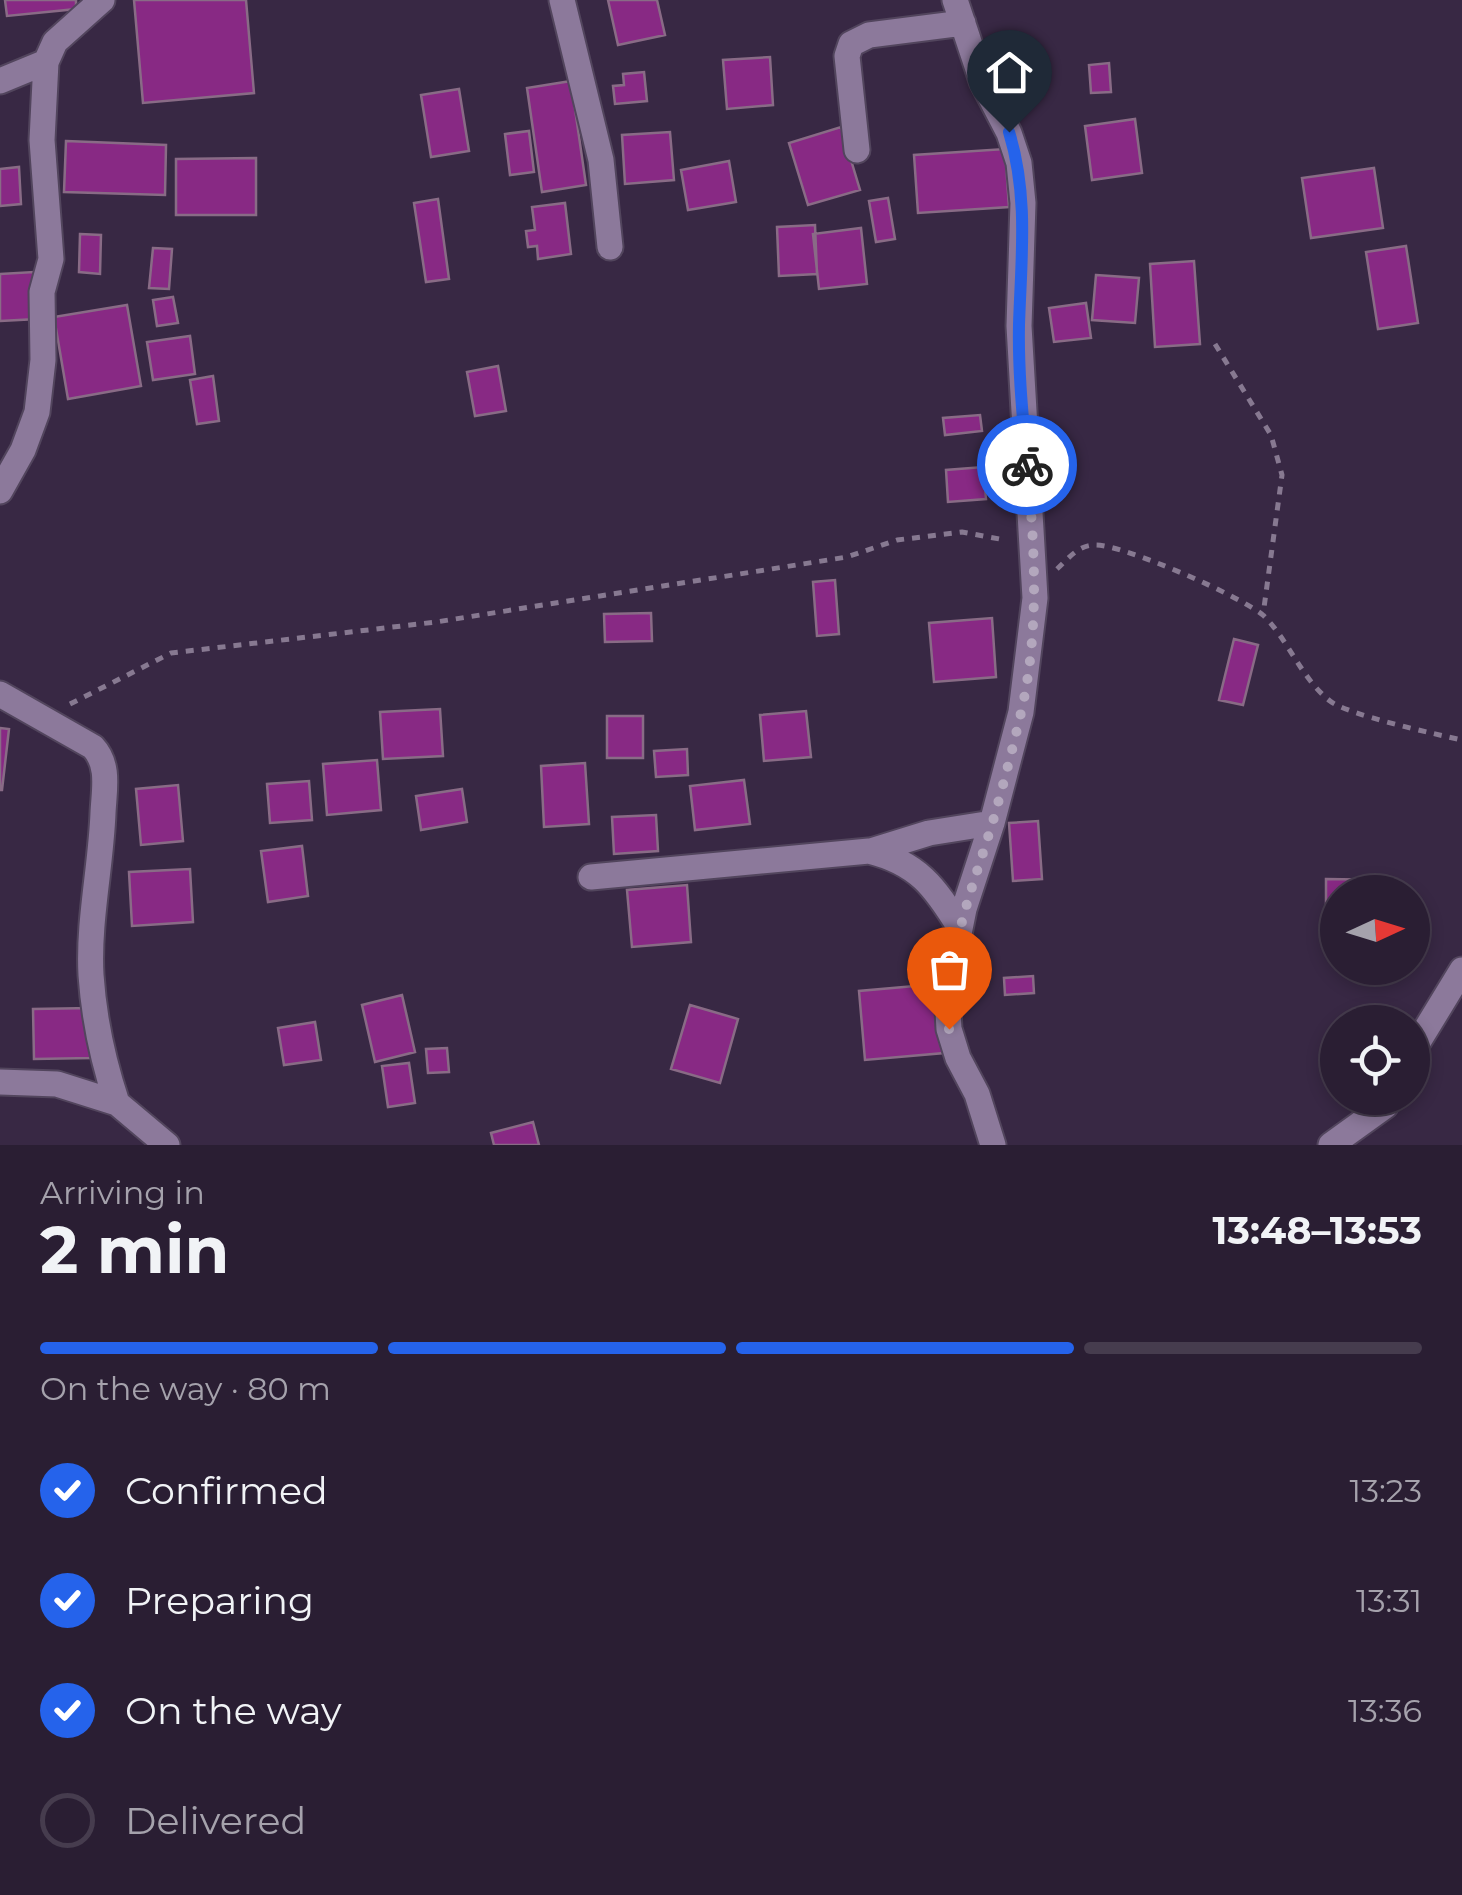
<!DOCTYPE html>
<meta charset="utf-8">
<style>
body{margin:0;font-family:Montserrat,sans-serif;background:#32273b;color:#f1f3f6;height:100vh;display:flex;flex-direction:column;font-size:38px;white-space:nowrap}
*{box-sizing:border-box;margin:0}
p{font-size:32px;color:#a5a2ac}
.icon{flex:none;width:55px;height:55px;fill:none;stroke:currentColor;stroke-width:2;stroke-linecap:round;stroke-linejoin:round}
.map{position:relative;height:1145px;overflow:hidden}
.details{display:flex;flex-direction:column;background:#2a1e33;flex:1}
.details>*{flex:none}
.needle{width:65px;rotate:86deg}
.tools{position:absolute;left:1320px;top:875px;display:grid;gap:20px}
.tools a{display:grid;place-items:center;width:110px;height:110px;border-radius:50%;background:#2a1e33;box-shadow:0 5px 15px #0003,0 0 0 2px #463c4e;font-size:50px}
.pin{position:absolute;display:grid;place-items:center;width:85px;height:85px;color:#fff;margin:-102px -42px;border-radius:50% 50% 50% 0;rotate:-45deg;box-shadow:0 0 10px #0007}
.pin .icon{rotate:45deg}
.courier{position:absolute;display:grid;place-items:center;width:100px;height:100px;margin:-50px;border:8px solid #2563eb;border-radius:50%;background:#fff;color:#222;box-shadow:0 2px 12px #0007}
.head em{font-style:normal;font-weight:700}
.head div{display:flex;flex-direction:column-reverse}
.head{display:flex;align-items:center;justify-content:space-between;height:170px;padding:0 40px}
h1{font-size:65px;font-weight:700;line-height:75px}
.bar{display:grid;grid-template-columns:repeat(4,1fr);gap:15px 10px;align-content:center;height:120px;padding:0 40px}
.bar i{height:12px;border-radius:8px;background:#463c4e}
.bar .on{background:#2563eb}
.bar p{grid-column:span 4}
ol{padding:0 40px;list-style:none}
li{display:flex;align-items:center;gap:30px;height:110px}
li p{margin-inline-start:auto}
li .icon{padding:10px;border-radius:50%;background:#2563eb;color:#fff;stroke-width:4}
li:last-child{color:#a5a2ac}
li i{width:55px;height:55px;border:5px solid #463c4e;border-radius:50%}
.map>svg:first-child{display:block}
.building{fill:#882984;stroke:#896b86;stroke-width:2.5}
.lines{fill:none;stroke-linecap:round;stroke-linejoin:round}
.minor-casing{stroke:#52455d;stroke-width:29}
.path{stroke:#877991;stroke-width:5;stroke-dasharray:8 8;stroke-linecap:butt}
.minor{stroke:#8c799b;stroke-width:25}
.done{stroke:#b3a7bd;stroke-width:10;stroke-dasharray:0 18}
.route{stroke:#2563eb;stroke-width:12}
</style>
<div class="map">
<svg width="1462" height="1145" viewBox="0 0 1462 1145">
<rect width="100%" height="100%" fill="#382844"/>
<path class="building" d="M5,0H76V9L7,16Z
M134,0H246L254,93L143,103Z
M608,0H657L665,35L618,45Z
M770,57L773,105L727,109L723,60Z
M1109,63L1111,92L1091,93L1089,65Z
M644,72L647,101L615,104L613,86L624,85L623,74Z
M571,81L586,185L542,192L527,88Z
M459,89L469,151L431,157L421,95Z
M1135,119L1142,173L1092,180L1085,126Z
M841,127L860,190L808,205L789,143Z
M529,131L534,172L510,175L505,134Z
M670,132L674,180L625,184L622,135Z
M66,141L166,145L165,195L64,192Z
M1005,149L1009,207L918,213L914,155Z
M256,158V215H176V159Z
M729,161L736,202L688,210L681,170Z
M19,167L21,204L0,206V169Z
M1374,168L1383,228L1311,238L1302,178Z
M888,198L895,239L876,242L869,201Z
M438,199L449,279L426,282L414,203Z
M565,203L571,254L538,259L537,246L528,247L526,231L535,230L532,207Z
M815,225L817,274L779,276L777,227Z
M861,228L867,284L819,289L813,234Z
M80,234L101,235L100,274L79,272Z
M1406,246L1418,323L1378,329L1366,252Z
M153,248L172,249L169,289L149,288Z
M1194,261L1200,344L1155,347L1150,264Z
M34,272L37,319L0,321V274Z
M1096,275L1139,278L1135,323L1092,320Z
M173,297L178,323L157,326L153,300Z
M1086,303L1091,338L1054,342L1049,308Z
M127,305L141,386L68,399L54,317Z
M190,336L195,374L153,380L147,342Z
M498,366L506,411L475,416L467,372Z
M213,376L219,421L197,424L190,380Z
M980,415L982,431L945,435L943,418Z
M983,467L986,499L948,502L946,470Z
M835,580L839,634L817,636L813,582Z
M651,613L652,641L605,642L604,614Z
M992,618L996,677L934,682L929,623Z
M1234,639L1258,645L1243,705L1219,700Z
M440,709L443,756L383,759L380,712Z
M806,711L811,757L764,761L760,715Z
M607,716H643V758H607Z
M0,728L9,729L2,790H0Z
M687,749L688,775L656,777L654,751Z
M377,760L381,810L327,815L323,764Z
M585,763L589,824L544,827L541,766Z
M744,780L750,824L695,830L690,786Z
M309,781L312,820L270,823L267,784Z
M178,785L183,841L141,845L136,789Z
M462,789L467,822L421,830L416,796Z
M656,815L658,851L614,854L612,817Z
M1038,821L1042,879L1013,881L1009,823Z
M302,846L308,896L268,902L261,851Z
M190,869L193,922L132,926L129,872Z
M1326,879L1391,880V892H1338V930H1326Z
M687,885L691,942L632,947L627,890Z
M1033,976L1034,993L1005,995L1004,978Z
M937,984L944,1053L865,1060L859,991Z
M402,995L415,1052L375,1062L362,1005Z
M690,1005L738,1019L720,1083L671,1069Z
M91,1008L92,1058L34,1059L33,1009Z
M315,1022L321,1060L284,1065L278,1028Z
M447,1048L449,1072L428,1073L426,1049Z
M409,1063L415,1103L388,1107L382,1066Z
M533,1122L539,1145H494L491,1133Z"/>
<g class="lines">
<g class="minor-casing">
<path id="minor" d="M562,0L601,160L610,247
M955,0L982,81L1009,133L1019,163L1023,203L1019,326L1035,598L1021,712L992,823L964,909L947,993L949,1029L958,1058L977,1094L993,1145
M0,81L46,62
M857,150L847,56L851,44L869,35L963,23
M0,491L23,450L37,412L43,360L42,292L51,259L42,140L46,62L55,42L102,0
M0,694L93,747C110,765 104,790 103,813C101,866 88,922 91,975C94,1019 103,1061 117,1103
M871,851L929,833L992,823
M591,877L869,851C918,863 935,887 960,928
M1412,1052L1462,970
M0,1082L57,1084L117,1103L167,1145
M1331,1145L1385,1106L1390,1098"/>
</g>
<path class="path" d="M1215,344L1271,435L1282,475L1263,615
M1057,569C1068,559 1078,545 1095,545C1122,544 1243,597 1264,616C1289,641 1301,678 1330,701C1348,715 1435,734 1462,740
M70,704L171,653L436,622L600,596L847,557L897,540L962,532L1005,540"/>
<use href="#minor" class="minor"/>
</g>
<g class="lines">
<path class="done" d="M949,1029C945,955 972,890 993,821C1003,786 1012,751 1020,717C1040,634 1035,548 1027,465"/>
<path class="route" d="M1009,132C1029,197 1021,259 1019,325C1018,372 1023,419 1027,465"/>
</g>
</svg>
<div class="tools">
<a><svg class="needle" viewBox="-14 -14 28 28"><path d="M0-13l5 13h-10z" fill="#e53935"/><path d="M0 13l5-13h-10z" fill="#a5a2ac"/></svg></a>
<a><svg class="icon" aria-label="locate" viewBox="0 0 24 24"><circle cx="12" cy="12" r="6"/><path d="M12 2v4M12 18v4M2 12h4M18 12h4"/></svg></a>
</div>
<div class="pin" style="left:949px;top:1029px;background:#ea580c"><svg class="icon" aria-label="bag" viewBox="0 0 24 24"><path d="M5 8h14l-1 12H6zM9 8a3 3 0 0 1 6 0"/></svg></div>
<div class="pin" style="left:1009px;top:132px;background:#1f2937"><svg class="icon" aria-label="home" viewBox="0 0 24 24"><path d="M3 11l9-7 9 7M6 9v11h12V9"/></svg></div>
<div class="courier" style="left:1027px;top:465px"><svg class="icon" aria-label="bike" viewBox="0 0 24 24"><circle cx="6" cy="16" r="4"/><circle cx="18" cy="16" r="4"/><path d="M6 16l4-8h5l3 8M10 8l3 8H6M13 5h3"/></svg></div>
</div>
<section class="details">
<div class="head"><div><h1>2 min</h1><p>Arriving in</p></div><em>13:48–13:53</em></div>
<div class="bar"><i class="on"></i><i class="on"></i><i class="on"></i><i></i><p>On the way · 80 m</p></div>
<ol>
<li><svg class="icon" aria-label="check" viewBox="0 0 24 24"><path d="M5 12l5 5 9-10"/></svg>Confirmed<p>13:23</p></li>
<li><svg class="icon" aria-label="check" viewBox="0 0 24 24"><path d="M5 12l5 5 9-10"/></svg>Preparing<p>13:31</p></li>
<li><svg class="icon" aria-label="check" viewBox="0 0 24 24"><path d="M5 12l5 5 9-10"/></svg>On the way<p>13:36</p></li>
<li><i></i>Delivered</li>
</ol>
</section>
